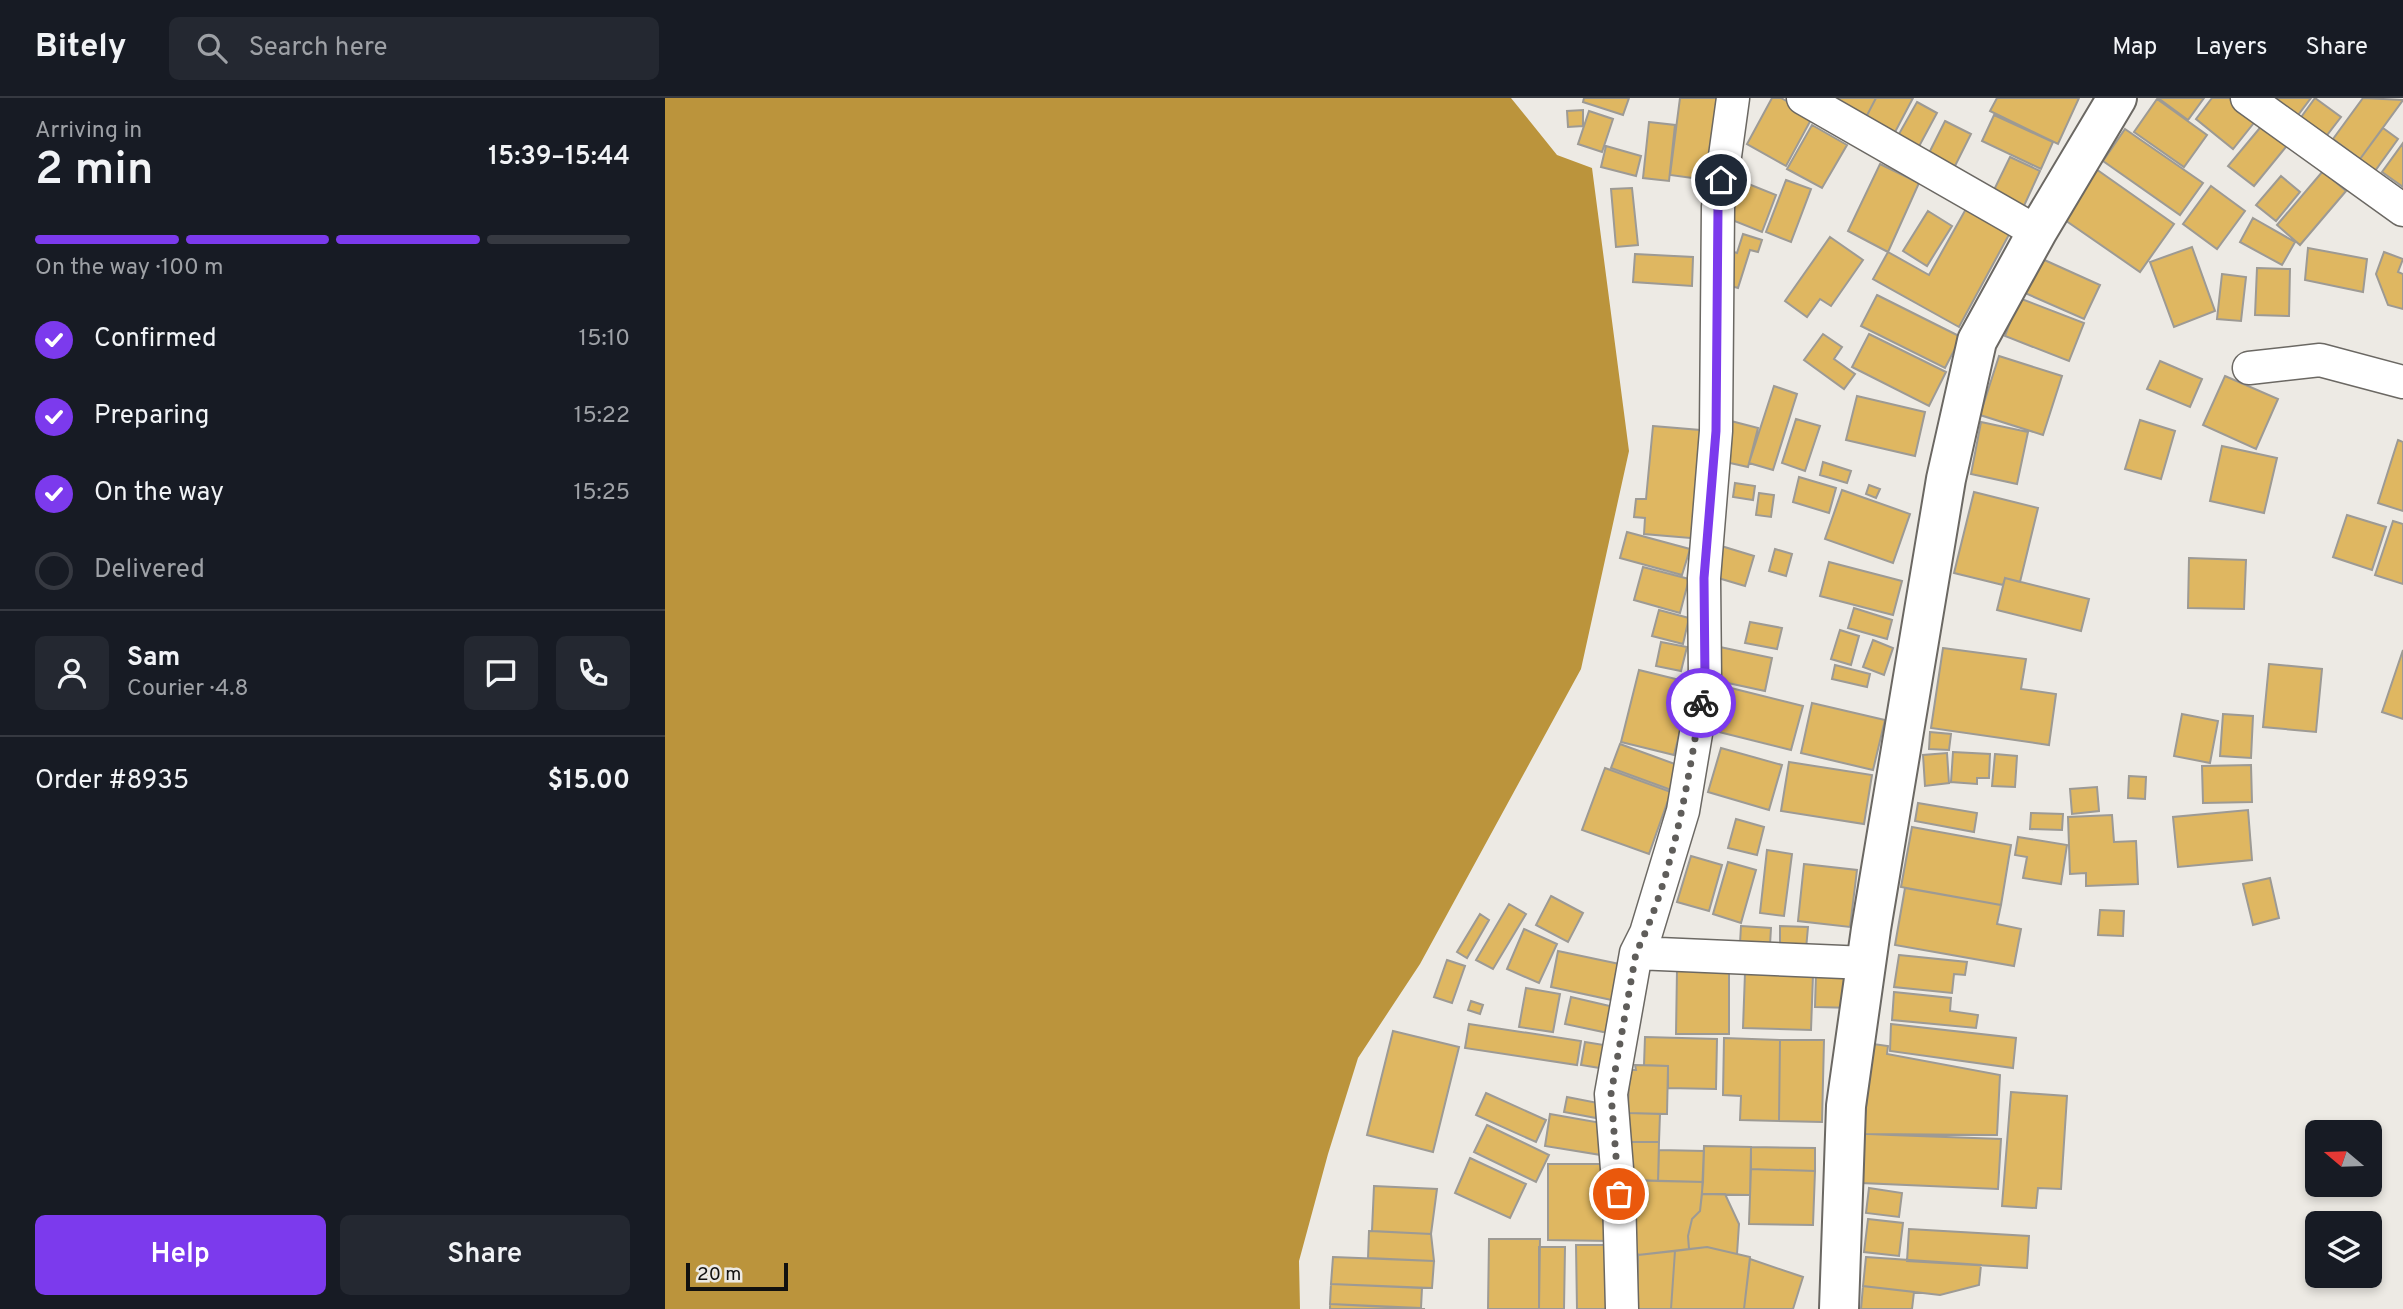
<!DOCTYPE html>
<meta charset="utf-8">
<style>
body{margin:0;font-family:Overpass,sans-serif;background:#242831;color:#f1f3f6;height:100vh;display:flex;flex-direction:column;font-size:26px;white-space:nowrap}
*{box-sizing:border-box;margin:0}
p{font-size:23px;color:#9ea1a6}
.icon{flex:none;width:38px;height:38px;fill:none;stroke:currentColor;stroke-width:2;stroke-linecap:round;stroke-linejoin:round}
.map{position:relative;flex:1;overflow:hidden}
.panel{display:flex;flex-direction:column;background:#171b24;width:665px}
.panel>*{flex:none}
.needle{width:46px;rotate:289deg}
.buttons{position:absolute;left:1640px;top:1022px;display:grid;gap:14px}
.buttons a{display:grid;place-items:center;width:77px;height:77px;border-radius:10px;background:#171b24;box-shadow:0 4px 10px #0003;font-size:35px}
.scale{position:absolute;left:21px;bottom:18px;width:102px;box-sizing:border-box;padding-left:7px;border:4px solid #12110f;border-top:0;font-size:19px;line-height:24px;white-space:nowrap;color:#12110f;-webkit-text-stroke:5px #edeae4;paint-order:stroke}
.pin{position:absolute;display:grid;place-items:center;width:60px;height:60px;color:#fff;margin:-30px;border:4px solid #fff;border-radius:50%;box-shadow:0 2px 7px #0007}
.courier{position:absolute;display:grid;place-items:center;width:70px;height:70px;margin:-35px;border:5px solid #7c3aed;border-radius:50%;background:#fff;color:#222;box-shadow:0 2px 9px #0007}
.summary em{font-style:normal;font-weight:600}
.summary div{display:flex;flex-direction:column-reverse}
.summary{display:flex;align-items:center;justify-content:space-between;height:119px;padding:0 35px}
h1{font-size:46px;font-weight:600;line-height:52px}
.bar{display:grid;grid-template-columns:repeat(4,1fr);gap:10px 7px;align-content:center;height:84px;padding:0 35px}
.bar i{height:9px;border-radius:5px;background:#363941}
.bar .on{background:#7c3aed}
.bar p{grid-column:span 4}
.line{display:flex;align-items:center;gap:18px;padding:0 35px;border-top:2px solid #363941}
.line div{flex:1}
.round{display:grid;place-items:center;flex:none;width:74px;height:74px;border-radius:10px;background:#242831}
ol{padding:0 35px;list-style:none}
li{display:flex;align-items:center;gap:21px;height:77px}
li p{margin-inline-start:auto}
li .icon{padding:7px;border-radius:50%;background:#7c3aed;color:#fff;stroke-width:4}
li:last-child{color:#9ea1a6}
li i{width:38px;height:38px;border:4px solid #363941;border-radius:50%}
.action{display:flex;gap:14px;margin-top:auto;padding:14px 35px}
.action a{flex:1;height:80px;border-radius:10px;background:#7c3aed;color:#fff;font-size:28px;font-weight:600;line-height:80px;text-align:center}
.action a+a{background:#242831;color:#f1f3f6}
header{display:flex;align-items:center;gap:42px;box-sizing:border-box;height:98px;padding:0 35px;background:#171b24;border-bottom:2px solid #363941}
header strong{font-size:33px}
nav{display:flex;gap:38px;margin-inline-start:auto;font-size:24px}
.search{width:490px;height:63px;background:#242831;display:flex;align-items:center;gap:18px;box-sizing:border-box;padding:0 24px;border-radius:10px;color:#9ea1a6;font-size:26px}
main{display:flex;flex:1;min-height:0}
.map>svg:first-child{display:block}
.water{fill:#bb943c}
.building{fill:#dfb761;stroke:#9d9a94;stroke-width:2}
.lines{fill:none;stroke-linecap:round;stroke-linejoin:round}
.street-casing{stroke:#6b6863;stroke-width:35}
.secondary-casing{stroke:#6b6863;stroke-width:42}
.street{stroke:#fff;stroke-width:32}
.secondary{stroke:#fff;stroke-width:38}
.done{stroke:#5f5d5a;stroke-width:7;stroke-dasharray:0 12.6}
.route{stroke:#7c3aed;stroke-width:9}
</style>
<header>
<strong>Bitely</strong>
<div class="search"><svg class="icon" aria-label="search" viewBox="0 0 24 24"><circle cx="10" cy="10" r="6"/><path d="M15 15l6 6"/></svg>Search here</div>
<nav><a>Map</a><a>Layers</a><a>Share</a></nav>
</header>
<main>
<section class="panel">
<div class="summary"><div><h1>2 min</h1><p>Arriving in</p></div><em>15:39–15:44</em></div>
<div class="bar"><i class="on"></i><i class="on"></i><i class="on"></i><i></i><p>On the way · 100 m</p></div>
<ol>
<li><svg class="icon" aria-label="check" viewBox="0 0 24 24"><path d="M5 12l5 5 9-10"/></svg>Confirmed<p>15:10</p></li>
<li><svg class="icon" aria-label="check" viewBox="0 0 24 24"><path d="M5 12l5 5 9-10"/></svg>Preparing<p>15:22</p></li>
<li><svg class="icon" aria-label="check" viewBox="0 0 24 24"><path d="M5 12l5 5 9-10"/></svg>On the way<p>15:25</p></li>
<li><i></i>Delivered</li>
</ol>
<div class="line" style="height:126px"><a class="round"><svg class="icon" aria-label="person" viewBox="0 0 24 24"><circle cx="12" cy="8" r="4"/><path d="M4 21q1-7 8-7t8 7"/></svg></a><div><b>Sam</b><p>Courier · 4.8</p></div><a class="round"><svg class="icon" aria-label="chat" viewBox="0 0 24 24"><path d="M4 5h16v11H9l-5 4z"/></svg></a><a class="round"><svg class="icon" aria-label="phone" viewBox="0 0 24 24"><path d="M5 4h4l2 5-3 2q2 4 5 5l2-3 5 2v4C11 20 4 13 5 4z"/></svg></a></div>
<div class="line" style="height:91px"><div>Order #8935</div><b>$15.00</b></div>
<div class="action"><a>Help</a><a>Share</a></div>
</section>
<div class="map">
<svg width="1738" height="1211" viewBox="0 0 1738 1211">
<rect width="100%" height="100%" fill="#edeae4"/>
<path class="water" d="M0,0H846L892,57L927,70L964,353L916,571L755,866L693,960L663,1056L634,1163L635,1211H0Z"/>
<path class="building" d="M919,0H964L958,17L918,4Z
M1015,0H1060L1050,83L1005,77Z
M1107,0H1116L1148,18L1121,68L1082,46Z
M1173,0H1211L1199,23L1169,7Z
M1211,0H1248L1228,38L1199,23Z
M1332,0H1414L1393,46L1325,13Z
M1493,0H1539L1523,22Z
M1547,0H1577L1596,16L1568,51L1531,21Z
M1602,0H1646L1630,21Z
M1650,0L1676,19L1659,41L1634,22Z
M1698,0L1738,2L1695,61L1668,41Z
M1492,1L1542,37L1519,69L1469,34Z
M1252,4L1272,15L1251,54L1230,43Z
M918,12V28L903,29L902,13Z
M924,13L948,21L937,54L913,46Z
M1329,17L1388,44L1376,71L1317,43Z
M1604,19L1629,39L1589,88L1563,68Z
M1280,23L1306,36L1287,74L1261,61Z
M984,24L1010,27L1004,83L978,80Z
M1147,27L1182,47L1157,90L1122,71Z
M1718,30L1733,41L1710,73L1695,61Z
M1460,31L1538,85L1515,117L1438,63Z
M1738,45V89L1717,74Z
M941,48L976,58L971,78L936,69Z
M1345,59L1375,73L1358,110L1327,96Z
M1215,66L1254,85L1223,154L1183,133Z
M1431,71L1509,126L1475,174L1397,120Z
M1658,73L1681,93L1635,147L1612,127Z
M1616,78L1635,94L1611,123L1591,107Z
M1121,82L1146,91L1126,144L1101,134Z
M1076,83L1111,97L1097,134L1062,120Z
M1546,88L1580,113L1552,151L1518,126Z
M967,90L973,147L951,149L946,91Z
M1302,109L1346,133L1294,229L1208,181L1223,154L1264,177Z
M1263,113L1287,128L1262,168L1238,153Z
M1588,120L1630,144L1617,167L1575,144Z
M1078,136L1097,142L1093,154L1085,152L1073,190L1056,185L1066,153L1072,155Z
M1165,139L1198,162L1166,208L1155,201L1142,219L1120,203Z
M1527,149L1550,213L1509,229L1485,164Z
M1643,150L1702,161L1698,194L1640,182Z
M1719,154L1738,161L1733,174L1738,176V211L1723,207L1711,176Z
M970,156L1028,159L1027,188L968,184Z
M1375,160L1435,187L1419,221L1360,195Z
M1592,170L1625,171L1624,218L1590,217Z
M1557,176L1581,179L1576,223L1552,221Z
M1212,197L1296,239L1280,270L1196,228Z
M1354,200L1419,225L1404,263L1340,238Z
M1158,236L1177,249L1169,261L1190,276L1179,291L1139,262Z
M1204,236L1281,274L1264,308L1187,269Z
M1334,258L1397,278L1378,337L1315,317Z
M1495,263L1537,281L1525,309L1482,291Z
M1560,278L1613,301L1591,351L1538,327Z
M1109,288L1132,296L1108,372L1084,365Z
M1192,298L1260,314L1250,358L1181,342Z
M1131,321L1155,328L1140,373L1117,365Z
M1475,322L1510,333L1496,381L1460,371Z
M1066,323L1093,330L1083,369L1056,363Z
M1316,324L1363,334L1352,386L1306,376Z
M988,328L1047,333L1037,441L979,436L980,420L969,419L971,401H981Z
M1733,342L1738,344V413L1713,405Z
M1557,348L1612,360L1599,415L1545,403Z
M1158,364L1186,373L1182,385L1155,377Z
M1134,379L1171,390L1164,415L1128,404Z
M1070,385L1090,388L1088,402L1068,399Z
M1204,387L1215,391L1211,400L1201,396Z
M1177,392L1245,416L1228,465L1160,441Z
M1309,394L1373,410L1355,484L1340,480L1338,487L1289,475Z
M1094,395L1109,397L1106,419L1091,417Z
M1682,417L1721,429L1707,472L1668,459Z
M1728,423L1738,426V486L1710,477Z
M962,434L1025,451L1017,477L955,460Z
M1053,447L1089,458L1080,488L1043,477Z
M1110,451L1127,456L1121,478L1104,473Z
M1524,460L1581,462L1579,511L1523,510Z
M1164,464L1237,483L1228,517L1155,498Z
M978,469L1024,481L1015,515L969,502Z
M1340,480L1424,501L1416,533L1332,512Z
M1189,510L1227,522L1222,541L1183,530Z
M994,512L1024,520L1018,546L987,538Z
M1085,524L1117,530L1112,551L1080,545Z
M1175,532L1194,538L1186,567L1166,561Z
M1208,542L1228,550L1219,577L1198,569Z
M996,544L1022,549L1016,573L991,568Z
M1055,549L1107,560L1100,593L1049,582Z
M1278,550L1361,561L1356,591L1391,596L1384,647L1266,630Z
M1738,552V621L1717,614Z
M1604,566L1657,571L1651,634L1598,629Z
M1170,567L1205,576L1202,589L1167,581Z
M974,572L1027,585L1009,657L956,644Z
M1054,587L1138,608L1126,652L1042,631Z
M1147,605L1220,622L1208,672L1136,655Z
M1517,616L1553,623L1545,665L1509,658Z
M1558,616L1588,618L1586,660L1555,658Z
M1265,634L1286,636L1284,652L1264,651Z
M955,646L1018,669L1009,693L946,670Z
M1056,650L1117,667L1104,712L1043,694Z
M1288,654L1325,656L1324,680H1312V686L1286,684Z
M1282,655L1284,685L1260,688L1258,657Z
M1330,656L1352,658L1350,689L1327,688Z
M1124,664L1207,677L1199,726L1116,713Z
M1586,667L1587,704L1538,705L1537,668Z
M940,670L1006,694L984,756L917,732Z
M1464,678L1481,679L1480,701L1463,700Z
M1432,689L1434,713L1407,716L1405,691Z
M1253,705L1312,715L1309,734L1250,723Z
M1583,712L1587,762L1513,769L1508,719Z
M1366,715L1398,716L1397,732L1365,731Z
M1447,717L1449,744L1471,743L1473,786L1421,788V775L1405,776L1403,719Z
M1071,721L1099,729L1092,757L1063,750Z
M1247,729L1346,747L1336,807L1236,789Z
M1353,739L1402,747L1396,786L1358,780L1362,759L1350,757Z
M1102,752L1127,756L1119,818L1095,815Z
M1026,758L1057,767L1044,813L1012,804Z
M1063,764L1091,772L1076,825L1048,816Z
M1139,766L1192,772L1185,829L1133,823Z
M1605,780L1614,820L1588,827L1578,786Z
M1240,790L1336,807L1332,826L1356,831L1349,868L1230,847Z
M886,798L918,815L903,844L871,827Z
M844,806L861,816L828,871L811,862Z
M1435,812L1459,813L1458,838L1433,837Z
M815,816L824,822L802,860L792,854Z
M1076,828L1106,830L1105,847L1075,845Z
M1115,828L1143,829L1141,851H1115Z
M859,831L892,846L874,885L842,871Z
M893,853L964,868L956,904L886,889Z
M1234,857L1302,864L1300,877L1289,876L1287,895L1229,889Z
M782,862L800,868L787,905L769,899Z
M1012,872H1064V936H1011Z
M1080,875L1148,877L1146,932L1078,930Z
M1151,875L1191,876L1190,910L1150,909Z
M861,890L895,896L888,934L854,929Z
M1229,894L1286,900L1285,913L1313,917L1311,930L1227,922Z
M906,899L949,909L943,935L900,926Z
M806,903L818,907L815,916L803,912Z
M804,926L916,943L912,967L800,950Z
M1226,926L1351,940L1348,970L1225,953Z
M728,933L794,949L768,1054L702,1037Z
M980,939L1052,941L1051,991L1003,990V968L979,967Z
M1059,940L1115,942L1114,1023L1075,1022L1076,998L1058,997Z
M1115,942H1159L1157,1024L1114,1023Z
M920,944L939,947L935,970L916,967Z
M1208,946L1223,948L1222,956L1335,977L1332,1037L1198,1036Z
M970,967L1003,968L1002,1016L963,1015L964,972H971Z
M1346,994L1402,998L1396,1091L1373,1090L1371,1110L1337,1108Z
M821,995L881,1022L871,1044L811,1017Z
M902,999L933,1005L931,1020L899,1014Z
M963,1015L995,1016L994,1044H963Z
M885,1016L942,1026L936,1057L880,1048Z
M822,1027L884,1057L871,1084L809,1054Z
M1198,1036L1336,1041L1333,1091L1196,1085Z
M963,1044H994L993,1083L961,1082Z
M1039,1048L1086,1049L1085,1097L1037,1096Z
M1086,1049L1150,1050V1073L1086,1071Z
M994,1052L1039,1053L1038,1084L993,1083Z
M805,1060L861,1086L845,1120L790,1095Z
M883,1066H948L947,1143L883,1142Z
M1086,1071L1150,1073L1148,1127L1084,1126Z
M967,1082L1038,1084L1035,1113L1027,1121L1023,1138L1024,1151L973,1157L965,1139Z
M709,1088L772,1091L766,1136L707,1133Z
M1204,1090L1237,1095L1234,1119L1201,1115Z
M1037,1096H1060L1074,1126L1072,1156L1042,1149L1024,1151L1023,1138L1027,1121L1035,1113Z
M1203,1121L1238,1125L1234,1158L1199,1154Z
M1244,1131L1364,1138L1362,1170L1242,1163Z
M704,1133L766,1136L769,1163L703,1160Z
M824,1141H875L874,1211H823Z
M911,1147H942V1211H912Z
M874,1149H900L899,1211H874Z
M1042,1149L1085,1159L1079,1211H1006L1010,1153Z
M1010,1153L1006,1211H972L973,1157Z
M668,1159L769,1163L767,1190L666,1186Z
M1201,1159L1316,1167L1314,1187L1275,1197L1198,1188Z
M1085,1161L1138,1179L1128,1211H1079Z
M666,1186L757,1190L756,1210L665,1206Z
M1198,1188L1249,1194L1247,1211H1196Z
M665,1206L760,1211H665Z"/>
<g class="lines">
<g class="street-casing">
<path id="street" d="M1138,0L1372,134
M1582,0L1738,112
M1584,270L1655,262L1738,284
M971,855L1202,865
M957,1211L954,1096L946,996L971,855L981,835L1018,713L1040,582L1039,480L1051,333L1053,109L1068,0"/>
</g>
<g class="secondary-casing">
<path id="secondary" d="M1174,1211L1181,1008L1206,831L1281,381L1312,243L1372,134L1452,0"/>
</g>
<use href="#street" class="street"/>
<use href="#secondary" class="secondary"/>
</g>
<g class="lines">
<path class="done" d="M954,1096L946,996L971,855C1008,779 1022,689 1036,605"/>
<path class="route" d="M1036,605L1040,582L1039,480L1051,333L1053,109L1056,82"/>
</g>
</svg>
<div class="buttons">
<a><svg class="needle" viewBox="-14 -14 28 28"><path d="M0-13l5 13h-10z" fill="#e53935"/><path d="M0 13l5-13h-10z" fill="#9ea1a6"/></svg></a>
<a><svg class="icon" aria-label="layers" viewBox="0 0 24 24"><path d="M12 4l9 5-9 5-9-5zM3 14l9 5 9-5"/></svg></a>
</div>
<div class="scale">20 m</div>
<div class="pin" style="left:954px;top:1096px;background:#ea580c"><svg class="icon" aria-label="bag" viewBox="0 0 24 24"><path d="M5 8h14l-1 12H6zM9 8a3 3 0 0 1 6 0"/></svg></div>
<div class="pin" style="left:1056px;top:82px;background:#1f2937"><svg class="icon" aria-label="home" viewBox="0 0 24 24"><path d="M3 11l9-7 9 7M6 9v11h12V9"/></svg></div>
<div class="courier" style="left:1036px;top:605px"><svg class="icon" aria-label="bike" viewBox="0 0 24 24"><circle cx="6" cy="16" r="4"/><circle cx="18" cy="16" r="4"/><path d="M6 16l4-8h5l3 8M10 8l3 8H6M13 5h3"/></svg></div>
</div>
</main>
